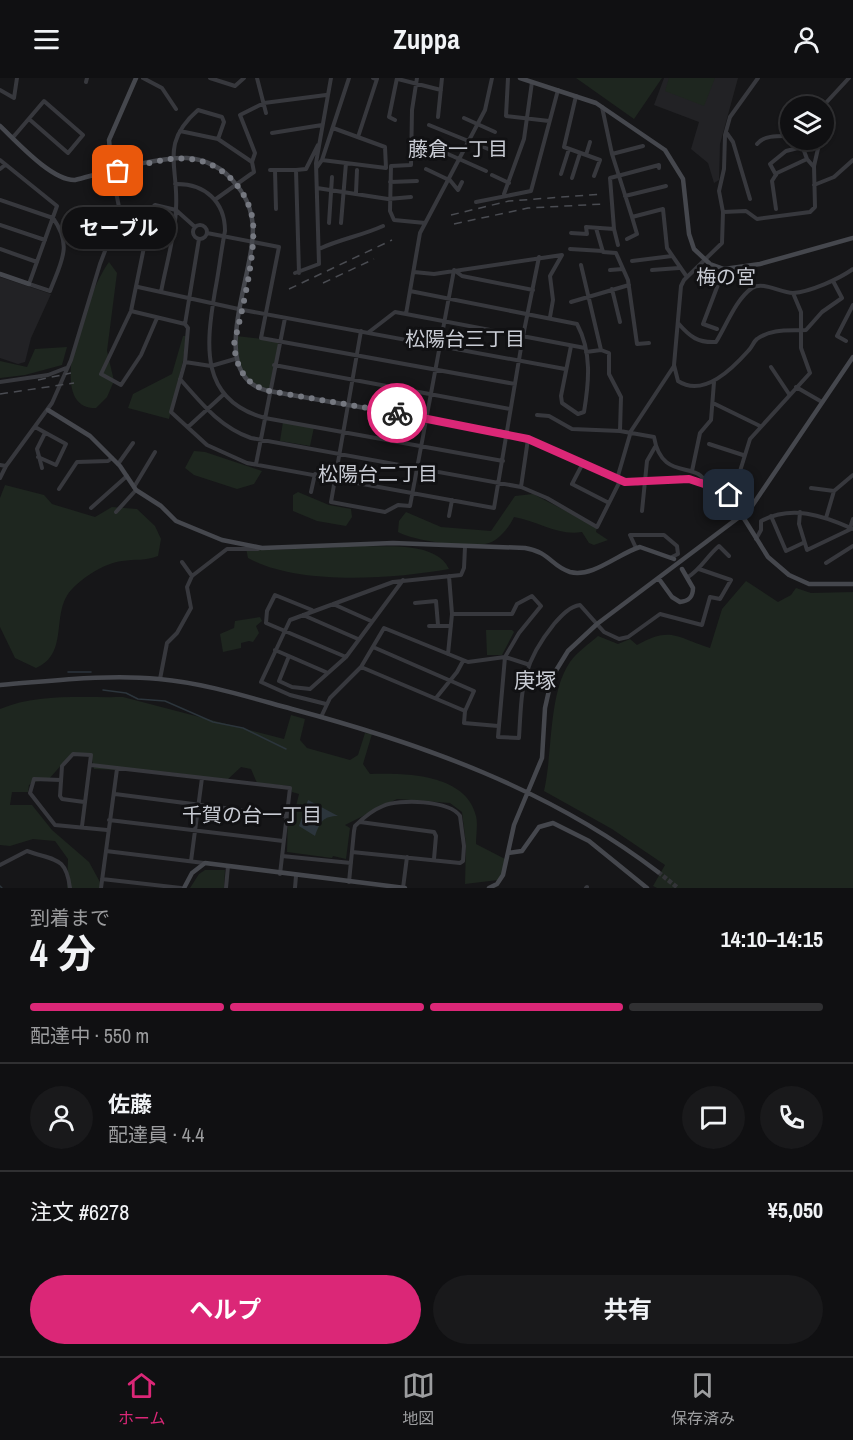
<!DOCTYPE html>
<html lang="ja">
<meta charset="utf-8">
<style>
body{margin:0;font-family:"Archivo Narrow","Noto Sans JP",sans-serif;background:#19191b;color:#f1f3f6;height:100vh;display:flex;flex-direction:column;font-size:22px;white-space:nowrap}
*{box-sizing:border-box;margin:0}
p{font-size:20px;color:#9c9d9f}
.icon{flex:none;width:33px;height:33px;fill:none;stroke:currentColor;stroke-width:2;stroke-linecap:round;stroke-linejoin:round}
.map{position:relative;height:810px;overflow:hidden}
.side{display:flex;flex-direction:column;background:#101012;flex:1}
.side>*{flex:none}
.tools{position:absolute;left:780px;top:18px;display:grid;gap:12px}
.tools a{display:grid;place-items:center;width:54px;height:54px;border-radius:50%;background:#101012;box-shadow:0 2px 4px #0004,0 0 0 2px #303032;font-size:30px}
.pin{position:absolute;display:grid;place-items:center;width:51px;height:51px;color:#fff;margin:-26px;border-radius:12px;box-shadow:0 3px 9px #0006}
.courier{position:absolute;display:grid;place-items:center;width:60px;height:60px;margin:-30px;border:4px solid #db2777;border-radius:50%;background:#fff;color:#222;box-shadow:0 2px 8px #0007}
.bubble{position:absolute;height:42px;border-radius:21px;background:#101012;box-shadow:0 2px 4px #0004,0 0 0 2px #303032;font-size:20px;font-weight:700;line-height:42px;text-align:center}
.head em{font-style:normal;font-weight:700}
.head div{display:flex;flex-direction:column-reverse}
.head{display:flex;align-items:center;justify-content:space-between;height:102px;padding:0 30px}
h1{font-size:39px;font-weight:700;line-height:45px}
.bar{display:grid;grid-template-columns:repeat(4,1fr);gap:9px 6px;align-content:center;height:72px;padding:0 30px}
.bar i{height:8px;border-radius:4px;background:#303032}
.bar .active{background:#db2777}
.bar p{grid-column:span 4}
.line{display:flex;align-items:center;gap:15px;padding:0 30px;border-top:2px solid #303032}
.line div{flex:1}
.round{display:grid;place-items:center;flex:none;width:63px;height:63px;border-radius:32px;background:#19191b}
.button{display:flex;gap:12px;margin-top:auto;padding:12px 30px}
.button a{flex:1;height:69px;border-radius:36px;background:#db2777;color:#fff;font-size:24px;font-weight:700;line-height:69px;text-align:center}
.button a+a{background:#19191b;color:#f1f3f6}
header{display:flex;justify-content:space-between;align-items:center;height:78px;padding:0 30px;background:#101012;font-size:27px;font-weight:700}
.menu{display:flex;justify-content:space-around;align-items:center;height:84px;border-top:2px solid #303032;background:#101012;font-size:16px;color:#9c9d9f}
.menu a{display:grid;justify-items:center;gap:3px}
.menu .active{color:#db2777}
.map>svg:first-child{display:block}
.built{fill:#222225}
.green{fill:#1e261f}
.water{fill:#2c353c}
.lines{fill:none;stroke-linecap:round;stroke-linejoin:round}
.stream{stroke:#2c353c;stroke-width:1.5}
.secondary-tunnel{stroke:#333438;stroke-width:4.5;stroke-dasharray:4.5 2;stroke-linecap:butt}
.street{stroke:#37383d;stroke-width:4}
.secondary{stroke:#45474d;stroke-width:4.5}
.rail{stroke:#4a4c52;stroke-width:1.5;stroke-dasharray:8 6;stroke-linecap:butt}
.done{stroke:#757880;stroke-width:6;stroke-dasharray:0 10.8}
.route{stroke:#db2777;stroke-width:8}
.labels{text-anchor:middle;stroke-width:6;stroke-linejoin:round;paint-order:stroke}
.neighbourhood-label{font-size:20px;fill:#c9ccd4;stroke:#111113}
.quarter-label{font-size:21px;fill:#c9ccd4;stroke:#111113}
</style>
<header><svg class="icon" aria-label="menu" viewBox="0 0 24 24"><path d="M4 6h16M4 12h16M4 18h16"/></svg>Zuppa<svg class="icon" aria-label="person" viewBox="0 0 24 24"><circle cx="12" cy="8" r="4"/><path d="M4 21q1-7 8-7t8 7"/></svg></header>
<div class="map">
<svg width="853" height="810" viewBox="0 0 853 810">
<rect width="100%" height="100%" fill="#161618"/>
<path class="built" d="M664,0H738L720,66L719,102L714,105L708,85L691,71L699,44L654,27Z
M0,199L51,216L31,260L25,284L18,286L0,280Z"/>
<path class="green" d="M576,0H662L634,41Z
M669,0H715L704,28L665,13Z
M109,184L117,195L107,273L114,303L107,319L96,330C40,331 92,206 109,184Z
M183,258H186L183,283L169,341L128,330L133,316L172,296Z
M236,258L279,263L269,313C236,301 241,290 236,258Z
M67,269L62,287L25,297L0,300V283L27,289L35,271Z
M283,344L314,349L310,368L280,363Z
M194,373L205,374L262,393L254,406L237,411L194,397L185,390Z
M5,407L44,417L52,426L95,439L112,429L137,431L155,448L161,461L158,478C146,483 135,481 122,483C105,485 85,498 73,510C49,533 71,575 36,590L15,580L0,549V420Z
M298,414L329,427L351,431L352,439L346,448L317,443L293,433V417Z
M533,416L597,449L596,454L608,462L594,467L589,465L582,454C558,458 538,443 514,439C510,448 499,462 489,465C471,471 414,463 398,454L399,443L406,434L441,449L491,453L515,418Z
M365,468C389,469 437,464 449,491C393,501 298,508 248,480L246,470L271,472Z
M746,503L778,524L791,517L796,510L811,515L853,514V810H657L653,808L665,787L612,751L544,713C553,674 548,616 570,584C577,574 589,566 598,558L618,566L630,561L637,567C671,548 676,559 710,570L722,531Z
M260,539L262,543L256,548L259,555L253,564L249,563L241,565V570L223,574L220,556L234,550L235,543Z
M486,552H512L514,554L502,577H487Z
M123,619L284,661L291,637L305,641L300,662L307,670L350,682L358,677L365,655L372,656L363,686L370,696C403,695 466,695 476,738C478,746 476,757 476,766L505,781L502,797L498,802L465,806L466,767L462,734L450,725L397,721L345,747L350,750L346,781L333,778L332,780L287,774L288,735L295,732L299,716L292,714L291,708L257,705L251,691L241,689L227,702L168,694L94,691L91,677L72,675L48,702L33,704L29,707L28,714H12L10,727H32L52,752L89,784L101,806L100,810H67L68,781L55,763L33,761L10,768L0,767V631C38,615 83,620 123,619Z
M205,792H225L224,810H190L199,796Z"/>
<path class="water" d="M308,722L338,738C323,738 320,744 315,758L299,748Z"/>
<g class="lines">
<path class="stream" d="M68,594H91
M103,612L126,615L138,621L165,623L213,644L243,650L286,671
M0,808L2,810"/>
<path class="secondary-tunnel" d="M658,794L678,810"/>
<path class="street" d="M143,0L162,10L176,31
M210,0L235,8L244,0
M257,0L266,35
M417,0L412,32L411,87L391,88L390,133L394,142L425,145
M508,0L506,38L549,43
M758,0L730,39L725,57L724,91L719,113L723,134L722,165L684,202L681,208L674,287L678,303C704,320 733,290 749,272C752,269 754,263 757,261C772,250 790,253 806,252L822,234L842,220L833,203
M398,1L441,12
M86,4L87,0
M0,12L14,20L17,0
M576,18L564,69L600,82L594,98
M823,28L849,0
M602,29L612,76L632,139L663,131L667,170L687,199
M438,39L442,0
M464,40L495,54
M395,42L389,39L397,0
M429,47L498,75
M180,53L218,61L252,84L254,94L251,96L216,121
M726,54L733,64L750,121
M272,55L322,47
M13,59L15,57L44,23L83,57L68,75L29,41
M358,59L377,1L373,0
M800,62L807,81L813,88
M757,66C764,57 779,58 790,58
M430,68L486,93
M612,76L643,68
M586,77L590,64
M0,82L57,128L29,206L50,213C61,184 73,168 53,140L0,122
M322,82L386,90L385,69L333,50
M252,84L255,75L240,37L264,25L326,17
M317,89L322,82L349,0
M0,91L5,87
M426,91L449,102
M270,92H296L299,195
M275,92L276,131
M296,92L306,91L318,67
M561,96L569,71
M492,97L509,105
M776,97L770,86L786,73L802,69
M572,100L580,75
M449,101L458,112L462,104
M390,104L417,103
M175,106C205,105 225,124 225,153C221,173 219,193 215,213C206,267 199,322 265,340L503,383
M814,107L834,99L853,82
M317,110L388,121L411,119
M356,115L357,92
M504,116L524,61L532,4
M625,118L666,108
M476,124L531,113L558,12
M776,131L772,103L777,95L807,81
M723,134L746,133L757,141L810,134L815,129L814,88L820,62
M329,145L332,99
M341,145L346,85
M0,147L45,162
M193 154a7 7 0 1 1 14 0a7 7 0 1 1-14 0Z
M596,150L603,174L616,175L628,202L637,266L649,265
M614,151L618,167
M207,155L279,169L261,260L515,306
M571,155L587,156L586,149L614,151L610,100L659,87V90
M627,161L637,156L632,139
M0,171L37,184
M319,171C340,161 361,158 383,148
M570,171L603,173
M632,183L672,178
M581,187L601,272
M610,192L623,191
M652,192L679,190
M414,194L434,196L562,177L550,198L553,222L550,239
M295,195L319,186L316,85L331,0
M138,209L243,232L565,291
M612,211L620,244
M410,213L577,246C592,274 589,304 584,334L578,336L562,325L561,318L571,268
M161,214C166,187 175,158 176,131C179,88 159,66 198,32L222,39L224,44L218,61
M571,224L629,207
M131,233L185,246L199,161
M406,236L585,270
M157,240L141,277L121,307L101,296L131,233L152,130L155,127L176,132L195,149
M678,245C690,259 698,265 716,264C726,248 736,221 752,210C764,203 780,215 793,215C810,214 839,201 853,191
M185,246L188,250L185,284L171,334L207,367L247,385L494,430L523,258L539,179
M717,251L703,246L724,191L745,207L754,209
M361,253L331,424L385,434L398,427L410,428L454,192L462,198L533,212
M369,254L395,234L406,236L420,155L485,32L492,0
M846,263L837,258L853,227
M185,284L211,288L235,281
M274,287L510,331
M771,289L789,316
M180,301C202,326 220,349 251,360L521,409L547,420L597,449L620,403
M0,304L48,297L66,290
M796,309L822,324
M713,325L760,348
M537,337L549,338L572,351L620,353L621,319L609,296V275L601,272L586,274
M35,349L66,366L56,387L38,379
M188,349L224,316
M620,353L654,359C662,405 698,381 707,407
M709,366L743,377
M583,385L572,406L609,425
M118,386L133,365
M256,386L285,240
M0,387L6,388L52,325L71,282L100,186L120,134L112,94
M42,390L37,371L45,355
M692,393L700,355L711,342L714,304
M0,400L6,388
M617,401L631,353L674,288
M134,409L155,374
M521,409L528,361
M811,410L834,413
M59,411L77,384L108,383L112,380
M311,414L315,396
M727,420L736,406L750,361L810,295L801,270V234L793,215
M91,430L127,398
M642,433L647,383L655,369
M116,434L136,412
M800,434L799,446L807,472L851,451
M449,438L452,422
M771,438L786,473L803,465
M826,440L834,413L853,397
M850,450L853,441
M756,461L761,452V443C792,427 822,437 853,451
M636,470L630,457H664L677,468L678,476L672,479
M182,484L192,498
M826,485L853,468
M688,499C701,491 707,478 719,468L729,478
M415,525L436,523L438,547
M333,526L371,543
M312,532L275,517L267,533L266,545L346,579
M452,536H512L517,526L532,518L541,528L519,555L505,579L498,659L519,660C522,610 521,587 554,546C561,538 570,528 580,527L604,554L619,561L628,559L660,536L702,547L710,519L720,521L731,502L699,491
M303,537L358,561
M429,548H451
M373,569L474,613L465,633L464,645L498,648
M275,572L328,595
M448,576L452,536L449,498
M289,578L279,603L292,609L310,611L346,579L403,502
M361,589L465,633
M160,601L167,565L177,555L191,530L187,509L192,498L227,471H258
M436,620L457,594L463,583
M326,626L290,617L261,604L290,542L393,504L461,497L464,490L465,469
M321,639L330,620L361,589L384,550L468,584L505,579L527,586
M91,687L290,710L280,796
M61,702L34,701L30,715L55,747L107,752
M115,716L286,738
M109,742L283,763
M360,744L434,754L436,758L434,781
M82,748L91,677L73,676L62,688L60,718L62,721L84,724
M106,773L204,785
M282,778L351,785
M191,783L202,700
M0,787L27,773C55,783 66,778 70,810
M102,801L181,810
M349,804L354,753L355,748C362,741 373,732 383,728C399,721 449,722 460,738L464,768L463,783L460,785L352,774
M101,810L117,691
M226,810L228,788
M295,810L296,798
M403,810L407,779
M586,810L587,809"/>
<path class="secondary" d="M520,0L596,25L665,72L683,101L689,156L694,171L710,186L724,191L760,186L853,160
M0,48C17,64 52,103 75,102C106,94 156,79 187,80C205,81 223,90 234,104C243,114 250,127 252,141C261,187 200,299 269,313L507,355L551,370L625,404L638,405L680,400L698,403L727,420L738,431L768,479L789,497L809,506H853
M112,94L109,62L136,0
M0,196L29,206
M48,332L90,358L120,388L136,412L161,428L176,443L222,462L262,470L393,465L525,470C550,474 551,488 570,494C593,500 619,475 640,469L674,481
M659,501L672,519L680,524C689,523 693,519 693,510L682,491
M0,607C53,603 106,596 159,601C204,605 248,619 292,631C423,666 549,711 658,794
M508,775L522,773L539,749L553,745L589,763L647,810
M184,810L192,795L205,785L405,810
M489,810L497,806L503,797L514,747L542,680L545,630L552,599L568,573L597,546L750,431L853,279"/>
<path class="rail" d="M451,137L509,123L603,116
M454,146L528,130L603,126
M323,205L374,181
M289,211L392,162
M38,302L71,295
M0,316L74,305"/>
</g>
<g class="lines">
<path class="done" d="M118,93C141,88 166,78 190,81C222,84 249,112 253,144C256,176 242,233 234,266C236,289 245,307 269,313L397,335"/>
<path class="route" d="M397,335L528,361L625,404L689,401L707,407L727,420L729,417"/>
</g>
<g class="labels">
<g class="neighbourhood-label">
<text x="458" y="78">藤倉一丁目</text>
<text x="726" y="206">梅の宮</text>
<text x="465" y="268">松陽台三丁目</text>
<text x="378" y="403">松陽台二丁目</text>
<text x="252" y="744">千賀の台一丁目</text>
</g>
<g class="quarter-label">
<text x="535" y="610">庚塚</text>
</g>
</g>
</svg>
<div class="tools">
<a><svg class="icon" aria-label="layers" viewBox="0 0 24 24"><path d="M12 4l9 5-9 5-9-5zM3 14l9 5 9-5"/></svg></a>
</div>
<div class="pin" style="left:118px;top:93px;background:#ea580c"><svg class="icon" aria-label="bag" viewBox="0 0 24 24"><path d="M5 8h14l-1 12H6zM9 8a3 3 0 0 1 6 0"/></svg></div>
<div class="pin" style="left:729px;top:417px;background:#1f2937"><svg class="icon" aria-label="home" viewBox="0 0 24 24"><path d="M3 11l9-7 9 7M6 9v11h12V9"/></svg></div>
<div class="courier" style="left:397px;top:335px"><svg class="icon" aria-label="bike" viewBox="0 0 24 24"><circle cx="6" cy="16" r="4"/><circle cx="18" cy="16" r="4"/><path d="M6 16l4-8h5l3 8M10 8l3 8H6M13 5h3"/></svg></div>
<div class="bubble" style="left:62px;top:129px;width:114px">セーブル</div>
</div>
<section class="side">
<div class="head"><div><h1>4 分</h1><p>到着まで</p></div><em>14:10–14:15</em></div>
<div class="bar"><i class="active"></i><i class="active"></i><i class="active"></i><i></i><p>配達中 · 550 m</p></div>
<div class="line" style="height:108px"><a class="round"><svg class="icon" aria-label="person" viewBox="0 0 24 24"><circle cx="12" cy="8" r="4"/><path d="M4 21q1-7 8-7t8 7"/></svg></a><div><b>佐藤</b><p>配達員 · 4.4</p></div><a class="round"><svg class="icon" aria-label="chat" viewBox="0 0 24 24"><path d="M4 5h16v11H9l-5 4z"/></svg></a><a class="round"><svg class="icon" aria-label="phone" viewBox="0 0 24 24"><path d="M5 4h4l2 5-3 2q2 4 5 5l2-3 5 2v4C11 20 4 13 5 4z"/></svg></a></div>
<div class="line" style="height:78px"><div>注文 #6278</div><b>¥5,050</b></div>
<div class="button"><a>ヘルプ</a><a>共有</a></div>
</section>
<nav class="menu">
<a class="active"><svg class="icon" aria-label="home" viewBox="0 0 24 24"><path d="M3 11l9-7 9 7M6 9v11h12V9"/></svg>ホーム</a>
<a><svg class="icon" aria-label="map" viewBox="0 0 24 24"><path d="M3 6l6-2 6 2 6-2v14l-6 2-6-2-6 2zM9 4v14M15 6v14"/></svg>地図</a>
<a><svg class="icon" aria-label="saved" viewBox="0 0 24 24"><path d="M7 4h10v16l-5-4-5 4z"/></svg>保存済み</a>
</nav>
